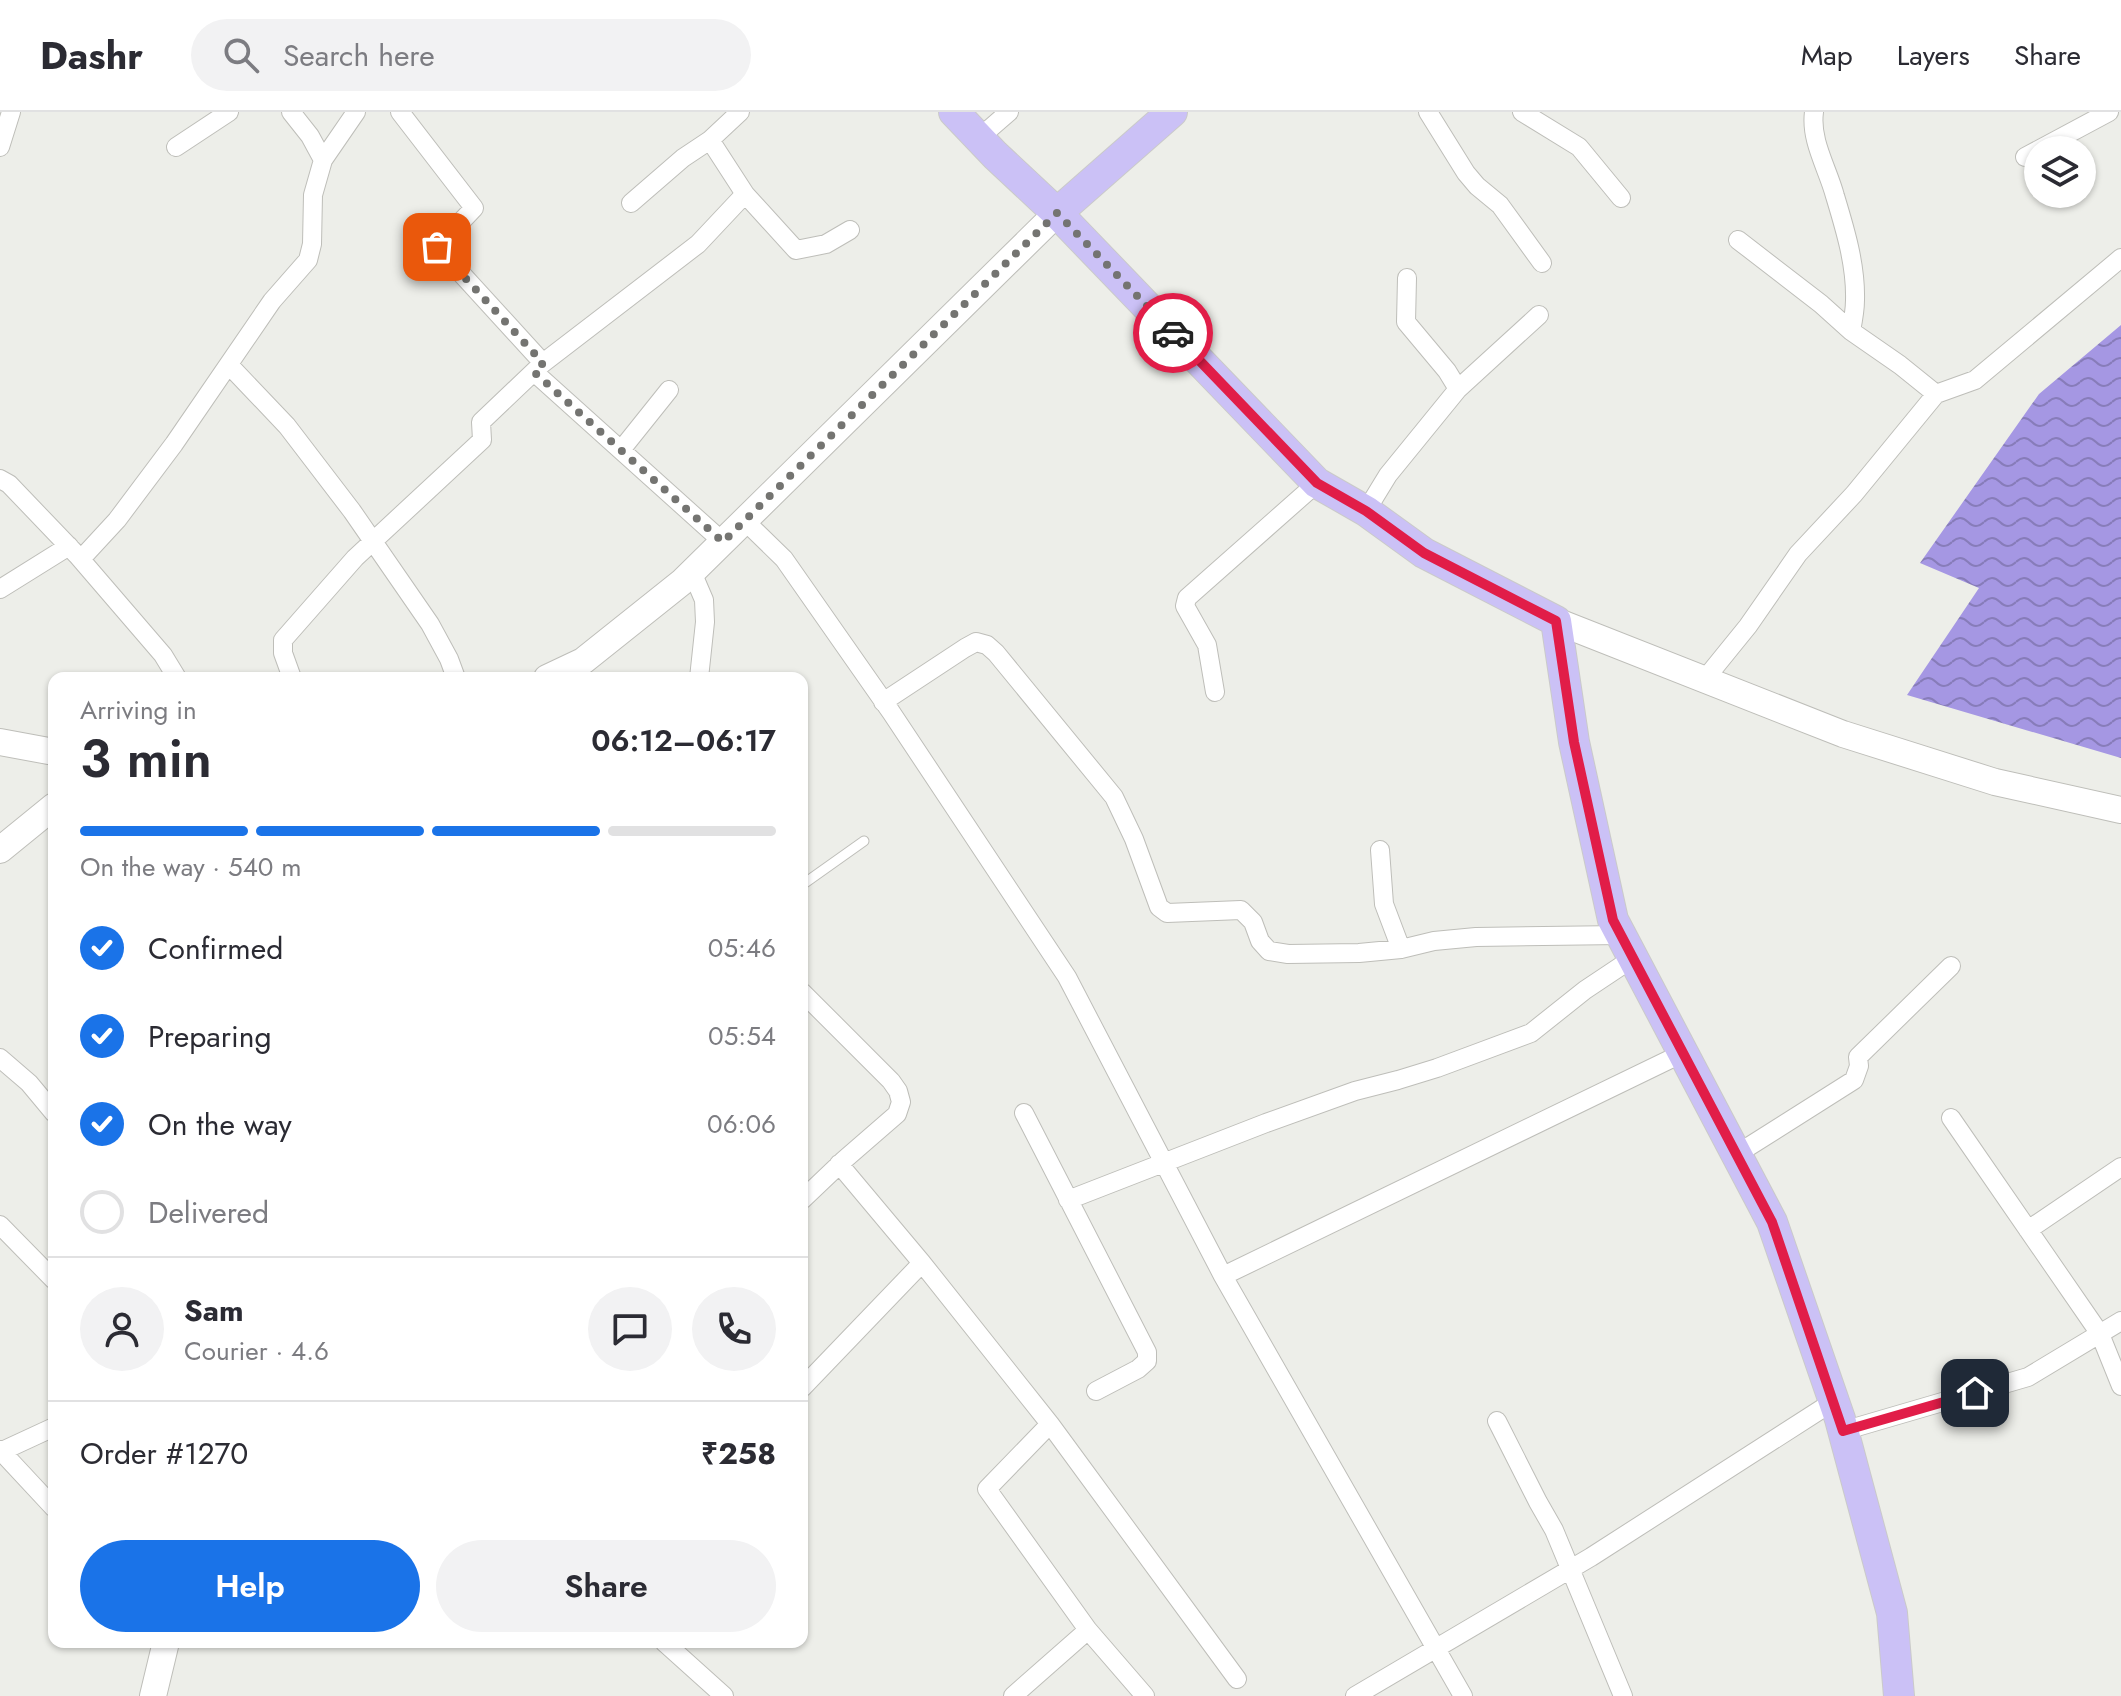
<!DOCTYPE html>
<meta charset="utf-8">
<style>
body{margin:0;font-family:Jost,sans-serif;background:#f2f2f3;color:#2b2b33;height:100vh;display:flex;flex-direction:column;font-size:30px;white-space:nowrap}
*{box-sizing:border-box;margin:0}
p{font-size:26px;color:#7c7c81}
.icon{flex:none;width:44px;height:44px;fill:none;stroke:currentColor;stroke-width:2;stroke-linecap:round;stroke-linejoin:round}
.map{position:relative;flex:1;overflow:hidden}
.sheet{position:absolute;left:48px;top:560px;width:760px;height:976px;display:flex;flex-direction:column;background:#fff;border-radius:16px;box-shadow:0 2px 6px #0004}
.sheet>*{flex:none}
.buttons{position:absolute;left:2024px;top:24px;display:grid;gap:16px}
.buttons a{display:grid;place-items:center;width:72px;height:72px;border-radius:50%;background:#fff;box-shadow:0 2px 6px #0004;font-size:40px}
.pin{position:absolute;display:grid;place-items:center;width:68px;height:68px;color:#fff;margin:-34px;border-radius:16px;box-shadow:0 4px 12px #0006}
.courier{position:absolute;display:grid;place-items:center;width:80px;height:80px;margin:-40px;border:6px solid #e11d48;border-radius:50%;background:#fff;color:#222;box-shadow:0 2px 10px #0007}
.headline em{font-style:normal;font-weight:600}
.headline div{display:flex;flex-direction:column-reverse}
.headline{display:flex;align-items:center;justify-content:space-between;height:136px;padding:0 32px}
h1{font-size:52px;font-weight:600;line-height:60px}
.bar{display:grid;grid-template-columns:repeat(4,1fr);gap:12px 8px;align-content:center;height:96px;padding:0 32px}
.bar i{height:10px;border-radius:6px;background:#e1e1e2}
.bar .on{background:#1a73e8}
.bar p{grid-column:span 4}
.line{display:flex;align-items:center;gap:20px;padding:0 32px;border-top:2px solid #e1e1e2}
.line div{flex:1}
.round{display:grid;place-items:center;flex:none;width:84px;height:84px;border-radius:42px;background:#f2f2f3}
ol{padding:0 32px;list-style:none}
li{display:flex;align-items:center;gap:24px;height:88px}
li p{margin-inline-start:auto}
li .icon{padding:8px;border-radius:50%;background:#1a73e8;color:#fff;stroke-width:4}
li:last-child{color:#7c7c81}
li i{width:44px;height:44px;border:4px solid #e1e1e2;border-radius:50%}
.button{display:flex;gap:16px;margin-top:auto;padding:16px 32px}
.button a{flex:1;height:92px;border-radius:48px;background:#1a73e8;color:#fff;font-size:32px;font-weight:600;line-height:92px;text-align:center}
.button a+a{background:#f2f2f3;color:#2b2b33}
header{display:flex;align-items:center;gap:48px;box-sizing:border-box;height:112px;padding:0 40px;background:#fff;border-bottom:2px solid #e1e1e2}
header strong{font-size:38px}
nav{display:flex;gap:44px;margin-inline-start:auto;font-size:28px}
.search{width:560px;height:72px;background:#f2f2f3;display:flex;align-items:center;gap:20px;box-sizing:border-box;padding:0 28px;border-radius:44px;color:#7c7c81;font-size:30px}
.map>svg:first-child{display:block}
.water{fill:url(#water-waves)}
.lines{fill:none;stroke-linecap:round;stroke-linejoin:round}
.lane-casing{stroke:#bebeb9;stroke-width:11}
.street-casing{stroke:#bebeb9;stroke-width:20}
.secondary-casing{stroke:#bebeb9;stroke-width:28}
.primary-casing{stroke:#cacac9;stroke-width:32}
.lane{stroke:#fff;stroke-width:9}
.street{stroke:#fff;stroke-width:18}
.secondary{stroke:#fff;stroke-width:26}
.primary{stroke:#cbc1f6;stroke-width:30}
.done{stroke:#747471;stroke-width:8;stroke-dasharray:0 14.4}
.route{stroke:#e11d48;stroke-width:10}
</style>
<header>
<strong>Dashr</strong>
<div class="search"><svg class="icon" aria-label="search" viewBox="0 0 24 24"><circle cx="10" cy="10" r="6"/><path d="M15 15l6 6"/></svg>Search here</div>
<nav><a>Map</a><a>Layers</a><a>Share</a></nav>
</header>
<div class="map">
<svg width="2121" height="1584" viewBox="0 0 2121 1584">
<defs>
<pattern id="water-waves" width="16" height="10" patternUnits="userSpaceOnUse" patternTransform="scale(2)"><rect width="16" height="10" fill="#a597e3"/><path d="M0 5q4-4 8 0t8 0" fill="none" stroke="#877cb9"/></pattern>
</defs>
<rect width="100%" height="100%" fill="#edeee9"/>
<path class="water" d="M2121,213V646L1907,583L1979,476L1920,451L2039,282Z"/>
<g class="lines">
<g class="lane-casing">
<path id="lane" d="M802,773L864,729"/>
</g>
<g class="street-casing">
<path id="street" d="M291,0L310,24L323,48
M400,0L474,96L437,135L543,251
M1428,0L1466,61L1477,74L1500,93L1542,151
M1522,0L1579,35L1621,86
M1814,0C1810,29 1828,57 1835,84C1845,117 1856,153 1855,188C1855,198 1853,209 1851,219
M979,26L1009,0
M710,28L745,82L796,138L826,132L850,118
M0,35L11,0
M176,35L229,0
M2025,45L2109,0
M631,91L683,46L710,28L740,0
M1738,128L1821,192L1851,219L1900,253L1936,282
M229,253L287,314L352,399L430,512L449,547L456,566
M534,260L723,430
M1458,277L1539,203
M621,338L669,278
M0,367L9,372L77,443L163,543L177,566
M1366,399L1388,363L1458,277L1447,259L1406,210L1407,166
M745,409L784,447L891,600L1067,865L1223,1164L1463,1584
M81,447L117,408L174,332L272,189L308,148L312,132L313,83L323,48L356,0
M692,460L704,488L705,510L699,566
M0,477L69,434
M292,566L283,541V528L355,446L482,328L481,310L543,251L698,132L745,82
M1705,567L1748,514L1798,442L1854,382L1936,282L1975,268L2121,146
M1215,580L1207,533L1185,494L1187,486L1317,371
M883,590L965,536L976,530L987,533L996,541L1114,685L1134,727L1159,795L1167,801L1241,798L1253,810L1260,829L1269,839L1288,842L1359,841L1401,837L1434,829L1476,825L1621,823
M1380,738L1384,792L1401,837
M802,880L891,969L898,979L901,990L897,1002L844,1048L802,1088
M0,946L29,971L54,1001
M1024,1001L1147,1240V1249L1138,1257L1096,1279
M1951,1006L2100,1222L2121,1274
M1737,1042L1854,968L1859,954L1858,945L1951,854
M839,1052L922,1151L1050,1312L1237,1567
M1068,1088L1266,1011L1355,979L1398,968L1437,956L1531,921L1585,878L1633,846
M0,1113L54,1168
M2028,1118L2121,1055
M1223,1164L1683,941
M802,1276L922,1151
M1497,1309L1538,1390L1554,1418L1623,1584
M1050,1312L987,1377L1088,1518
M1843,1319L2028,1265L2121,1209
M0,1338L54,1396
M0,1340L54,1315
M664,1530L724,1584
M1013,1584L1088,1518L1145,1584
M1355,1584L1591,1445L1834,1289"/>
</g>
<g class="secondary-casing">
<path id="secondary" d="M1556,509L1843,622L1995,670L2121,698
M547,566L583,549L682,470L1057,101
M0,630L54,640
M0,738L54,694
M153,1584L166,1530"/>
</g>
<g class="primary-casing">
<path id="primary" d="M954,0L995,43L1057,101L1317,371L1366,399L1424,441L1556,509L1574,630L1613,808L1772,1110L1840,1307L1892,1501L1899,1584
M1057,101L1172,0"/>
</g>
<use href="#lane" class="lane"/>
<use href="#street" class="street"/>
<use href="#secondary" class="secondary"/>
<use href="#primary" class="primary"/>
</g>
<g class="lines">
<path class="done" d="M437,135L543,251L534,260L723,430L1057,101L1173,221"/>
<path class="route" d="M1173,221L1317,371L1366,399L1424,441L1556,509L1574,630L1613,808L1772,1110L1843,1319L1975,1281"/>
</g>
</svg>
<div class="buttons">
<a><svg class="icon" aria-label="layers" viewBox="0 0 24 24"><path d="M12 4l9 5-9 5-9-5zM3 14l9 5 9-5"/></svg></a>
</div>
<div class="pin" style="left:437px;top:135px;background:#ea580c"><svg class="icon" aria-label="bag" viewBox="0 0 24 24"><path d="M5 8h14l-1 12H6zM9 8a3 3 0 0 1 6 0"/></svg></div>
<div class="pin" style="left:1975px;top:1281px;background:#1f2937"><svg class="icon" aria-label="home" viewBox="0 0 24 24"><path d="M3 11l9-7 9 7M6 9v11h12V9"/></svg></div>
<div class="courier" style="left:1173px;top:221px"><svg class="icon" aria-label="car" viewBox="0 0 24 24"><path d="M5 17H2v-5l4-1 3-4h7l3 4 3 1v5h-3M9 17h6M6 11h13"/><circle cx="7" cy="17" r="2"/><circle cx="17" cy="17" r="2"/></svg></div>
<section class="sheet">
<div class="headline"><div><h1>3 min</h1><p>Arriving in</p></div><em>06:12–06:17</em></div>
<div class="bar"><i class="on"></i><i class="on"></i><i class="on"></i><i></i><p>On the way · 540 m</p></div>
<ol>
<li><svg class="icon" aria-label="check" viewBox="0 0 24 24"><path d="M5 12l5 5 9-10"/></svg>Confirmed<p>05:46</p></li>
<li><svg class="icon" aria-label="check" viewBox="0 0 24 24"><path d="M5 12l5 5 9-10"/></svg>Preparing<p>05:54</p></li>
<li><svg class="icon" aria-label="check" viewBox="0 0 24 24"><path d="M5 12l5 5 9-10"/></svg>On the way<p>06:06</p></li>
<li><i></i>Delivered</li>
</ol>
<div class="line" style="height:144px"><a class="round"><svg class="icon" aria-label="person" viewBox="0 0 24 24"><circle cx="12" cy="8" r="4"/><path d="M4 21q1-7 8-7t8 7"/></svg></a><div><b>Sam</b><p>Courier · 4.6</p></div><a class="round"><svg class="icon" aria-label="chat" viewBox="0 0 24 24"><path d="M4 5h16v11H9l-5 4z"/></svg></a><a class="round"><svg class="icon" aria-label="phone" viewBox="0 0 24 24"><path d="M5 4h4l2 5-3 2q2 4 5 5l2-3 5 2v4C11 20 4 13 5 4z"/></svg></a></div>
<div class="line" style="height:104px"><div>Order #1270</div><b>₹258</b></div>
<div class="button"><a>Help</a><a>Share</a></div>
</section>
</div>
